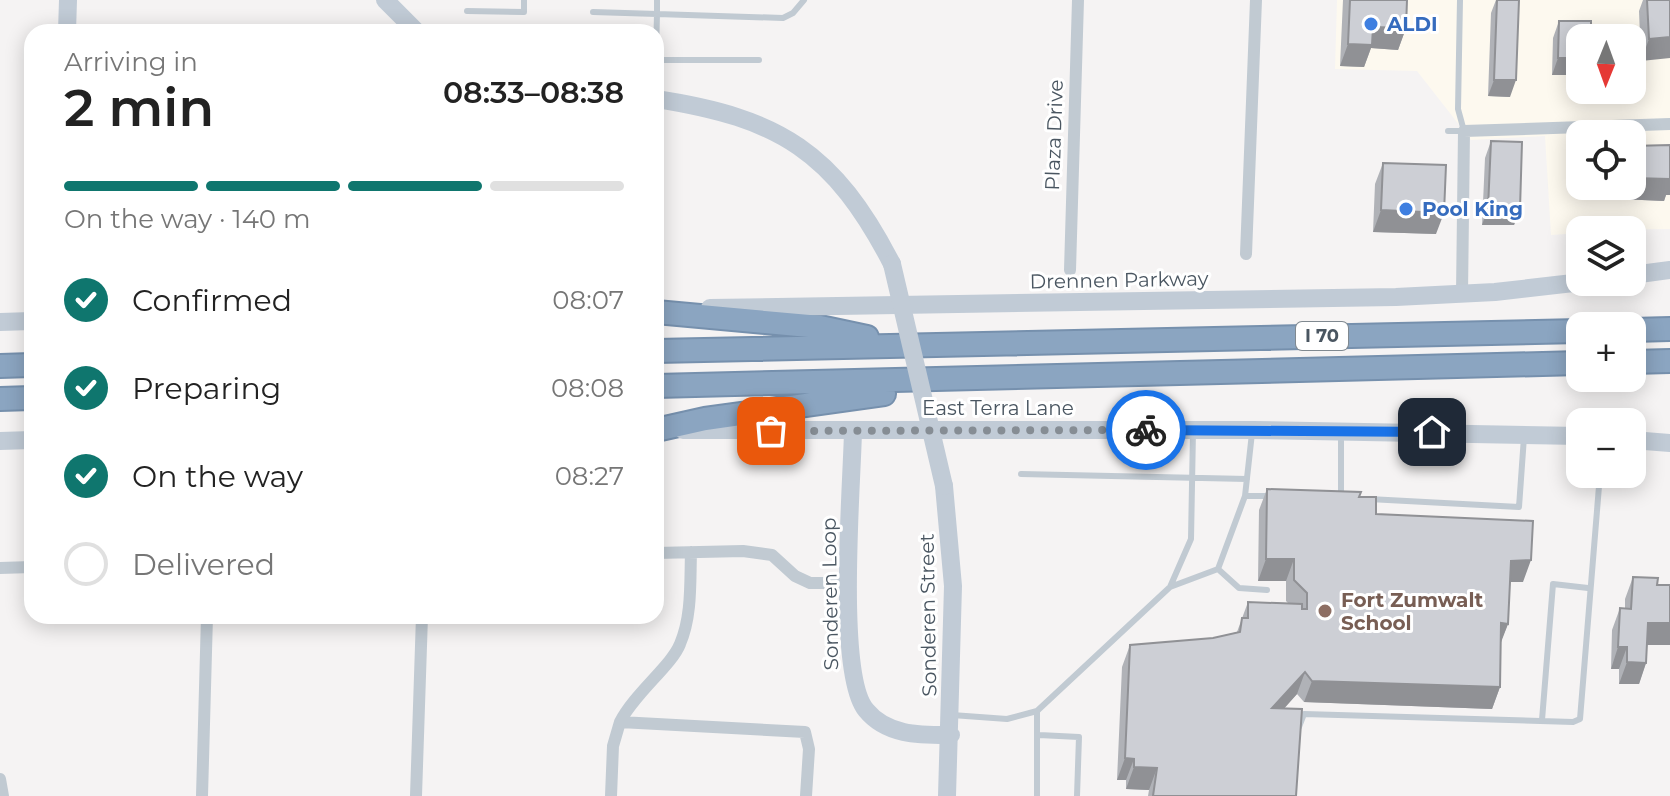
<!DOCTYPE html>
<meta charset="utf-8">
<style>
body{margin:0;font-family:Montserrat,sans-serif;background:#f2f2f2;color:#222;height:100vh;display:flex;flex-direction:column;font-size:30px;white-space:nowrap}
*{box-sizing:border-box;margin:0}
p{font-size:26px;color:#767676}
.icon{flex:none;width:44px;height:44px;fill:none;stroke:currentColor;stroke-width:2;stroke-linecap:round;stroke-linejoin:round}
.map{position:relative;flex:1;overflow:hidden}
.drawer{position:absolute;left:24px;top:24px;width:640px;height:600px;display:flex;flex-direction:column;background:#fff;border-radius:24px;box-shadow:0 4px 20px #0003}
.drawer>*{flex:none}
.needle{width:52px;rotate:181deg}
.controls{position:absolute;left:1566px;top:24px;display:grid;gap:16px}
.controls a{display:grid;place-items:center;width:80px;height:80px;border-radius:16px;background:#fff;box-shadow:0 4px 20px #0003;font-size:40px}
.pin{position:absolute;display:grid;place-items:center;width:68px;height:68px;color:#fff;margin:-34px;border-radius:16px;box-shadow:0 4px 12px #0006}
.courier{position:absolute;display:grid;place-items:center;width:80px;height:80px;margin:-40px;border:6px solid #1a73e8;border-radius:50%;background:#fff;color:#222;box-shadow:0 2px 10px #0007}
.summary em{font-style:normal;font-weight:600}
.summary div{display:flex;flex-direction:column-reverse}
.summary{display:flex;align-items:center;justify-content:space-between;height:136px;padding:0 40px}
h1{font-size:52px;font-weight:600;line-height:60px}
.bar{display:grid;grid-template-columns:repeat(4,1fr);gap:12px 8px;align-content:center;height:96px;padding:0 40px}
.bar i{height:10px;border-radius:6px;background:#e0e0e0}
.bar .current{background:#0f766e}
.bar p{grid-column:span 4}
ol{padding:0 40px;list-style:none}
li{display:flex;align-items:center;gap:24px;height:88px}
li p{margin-inline-start:auto}
li .icon{padding:8px;border-radius:50%;background:#0f766e;color:#fff;stroke-width:4}
li:last-child{color:#767676}
li i{width:44px;height:44px;border:4px solid #e0e0e0;border-radius:50%}
.map>svg:first-child{display:block}
.commercial{fill:#fdf9ef;fill-rule:evenodd}
.lines{fill:none;stroke-linecap:round;stroke-linejoin:round}
.highway-casing{stroke:#7690ad;stroke-width:26}
.lane{stroke:#c1cad2;stroke-width:6}
.street{stroke:#c1cad2;stroke-width:12}
.secondary{stroke:#c1cbd6;stroke-width:18}
.highway{stroke:#8ba5c1;stroke-width:22}
.secondary-bridge{stroke:#c1cbd6;stroke-width:18}
.wall{fill:#b0b2b7}
.shaded-wall{fill:#909195}
.building{fill:#cdcfd5;stroke:#909195;stroke-width:2}
.done{stroke:#868d94;stroke-width:8;stroke-dasharray:0 14.4}
.route{stroke:#1a73e8;stroke-width:10}
.shop-dot{fill:#3f7fe0;stroke:#fff;stroke-width:3}
.education-dot{fill:#8d6e63;stroke:#fff;stroke-width:3}
.labels{text-anchor:middle;stroke-width:6;stroke-linejoin:round;paint-order:stroke}
.shield{fill:#fff;stroke:#808990;stroke-width:2}
.shield-label{font-size:18px;font-weight:bold;fill:#4a5661}
.shop-label{font-size:20px;font-weight:bold;fill:#366cbe;stroke:#fff;text-anchor:start}
.street-label{font-size:20px;fill:#4a5661;stroke:#fff}
.education-label{font-size:20px;font-weight:bold;fill:#785e54;stroke:#fff;text-anchor:start}
</style>
<div class="map">
<svg width="1670" height="796" viewBox="0 0 1670 796">
<rect width="100%" height="100%" fill="#f5f3f3"/>
<path class="commercial" d="M1337,0H1670V229L1580,230V233L1551,235L1545,136L1471,140L1417,71L1335,69ZM1580,38H1632V90H1580ZM1580,134H1632V186H1580Z"/>
<g class="lines">
<g class="highway-casing">
<path id="highway" d="M656,312L820,327L867,337
M1632,330L1670,329
M656,351L1580,331
M1632,362L1670,361
M0,366L32,365
M656,386L1580,363
M0,399L32,398
M656,430L705,419L884,394"/>
</g>
<path class="lane" d="M657,0V14L783,18L793,13L804,0
M467,11L524,12V0
M593,12L657,14L656,53
M656,60H759
M1448,131H1464L1458,109L1460,0
M1341,433V498
M1021,474L1247,479
M1245,496H1270
M1369,499L1519,507L1524,437
M1218,569L1239,588L1267,590
M1170,587L1218,569L1245,496L1252,433
M952,715L1007,719L1037,711L1170,587L1191,539L1193,431
M1542,720L1553,584L1588,588
M1299,727L1304,714L1573,722L1580,719L1600,474
M1039,735L1079,737L1077,796
M1037,796V711"/>
<path class="street" d="M1246,254L1256,0
M1070,270L1078,0
M1462,294L1464,131L1670,124
M656,553L743,551L772,555L795,576L810,583H849
M0,568L32,567
M620,722C634,694 672,665 680,644C692,616 690,583 691,552
M0,779L3,796
M202,796L207,616
M416,796L422,616
M611,796L613,746L620,722L805,732L809,749L806,796"/>
<path class="secondary" d="M385,0L417,32
M67,32L68,0
M656,99C780,118 834,152 892,264
M1632,275L1670,270
M710,308L1396,297L1495,292L1582,282
M0,322L32,321
M683,430H1253L1580,436
M853,431C852,484 836,674 866,710C887,736 921,735 951,735
M1632,440L1670,443
M0,441L32,440
M944,486L953,586L947,796"/>
<use href="#highway" class="highway"/>
<path class="secondary-bridge" d="M892,264L944,486"/>
</g>
<path class="wall" d="M1343,0H1407L1406,28L1398,50L1371,48L1364,67L1340,66Z
M1496,0H1497L1510,97L1488,96L1491,13Z
M1643,0H1670L1641,61L1639,11Z
M1559,21L1580,38V75H1552L1553,38Z
M1491,141L1520,209L1514,225H1482L1485,158Z
M1670,145V195H1666L1664,201L1620,199L1619,186H1632Z
M1383,163L1436,234L1373,232L1375,184Z
M1267,489L1359,497L1376,514L1523,582H1510L1508,624L1500,643V687L1492,709L1304,702L1297,694L1284,708L1296,796H1148L1149,790L1126,789V780H1117L1122,667L1130,645L1213,638L1237,632L1248,602L1288,603L1286,601V581H1258L1259,510Z
M1633,577L1657,585H1670V645H1647L1646,663L1639,684H1619V669H1611L1612,630L1620,608H1625V599Z"/>
<path class="shaded-wall" d="M1373,27L1406,28L1398,50L1371,48L1364,67L1340,66L1348,44Z
M1670,37V58L1641,61L1649,39Z
M1558,58H1580V75H1552Z
M1494,80H1516L1510,97L1488,96Z
M1632,178H1670V195H1666L1664,201L1620,199L1625,186H1632Z
M1488,208L1520,209L1514,225H1482Z
M1381,210L1444,213L1436,234L1373,232Z
M1266,559H1294L1286,581H1258Z
M1531,560L1523,582H1503L1511,561Z
M1501,623L1508,624L1500,645Z
M1648,623H1670V645H1640Z
M1618,647H1627L1619,669H1611Z
M1627,662L1646,663L1639,684H1619Z
M1305,672L1297,694L1265,730L1272,708Z
M1312,681L1500,687L1492,709L1304,702Z
M1125,758L1134,759L1126,780H1117Z
M1134,767L1157,768L1149,790L1126,789Z"/>
<path class="building" d="M1350,0H1407L1406,28L1373,27L1372,45L1348,44Z
M1497,0H1519L1516,80H1494Z
M1647,0H1670V37L1649,39Z
M1559,21H1591V38H1580V58H1558Z
M1491,141L1522,142L1520,209L1488,208Z
M1670,145V179L1632,178V146Z
M1383,163L1446,165L1444,213L1381,210Z
M1267,489L1361,492L1359,497H1376V514L1533,521L1531,560L1511,561L1508,624L1501,623L1500,687L1312,681L1305,672L1272,708L1302,709L1296,796H1153L1157,768L1134,767V759L1125,758L1130,645L1213,638L1240,632L1242,618H1248V602L1302,604V609H1307V593L1294,580V559H1266Z
M1633,577L1658,578L1657,585H1670V623H1648L1646,663L1627,662V647H1618L1620,608L1631,609Z"/>
<g class="lines">
<path class="done" d="M771,431L1146,430"/>
<path class="route" d="M1146,430L1432,432"/>
</g>
<g class="shop-dot">
<circle cx="1371" cy="24" r="8"/>
<circle cx="1406" cy="209" r="8"/>
</g>
<circle class="education-dot" cx="1325" cy="611" r="8"/>
<g class="labels">
<rect class="shield" x="1296" y="322" width="52" height="28" rx="6"/>
<g class="shield-label">
<text x="1322" y="342">I 70</text>
</g>
<g class="shop-label">
<text x="1387" y="31">ALDI</text>
<text x="1422" y="216">Pool King</text>
</g>
<g class="street-label">
<text transform="translate(1054 135) rotate(-88)" y="7">Plaza Drive</text>
<text transform="translate(1119 280) rotate(-1)" y="7">Drennen Parkway</text>
<text x="998" y="415">East Terra Lane</text>
<text transform="translate(830 594) rotate(-91)" y="7">Sonderen Loop</text>
<text transform="translate(928 615) rotate(-91)" y="7">Sonderen Street</text>
</g>
<g class="education-label">
<text x="1341" y="607">Fort Zumwalt<tspan x="1341" dy="23">School</tspan></text>
</g>
</g>
</svg>
<div class="controls">
<a><svg class="needle" viewBox="-14 -14 28 28"><path d="M0-13l5 13h-10z" fill="#e53935"/><path d="M0 13l5-13h-10z" fill="#767676"/></svg></a>
<a><svg class="icon" aria-label="locate" viewBox="0 0 24 24"><circle cx="12" cy="12" r="6"/><path d="M12 2v4M12 18v4M2 12h4M18 12h4"/></svg></a>
<a><svg class="icon" aria-label="layers" viewBox="0 0 24 24"><path d="M12 4l9 5-9 5-9-5zM3 14l9 5 9-5"/></svg></a>
<a>+</a>
<a>−</a>
</div>
<div class="pin" style="left:771px;top:431px;background:#ea580c"><svg class="icon" aria-label="bag" viewBox="0 0 24 24"><path d="M5 8h14l-1 12H6zM9 8a3 3 0 0 1 6 0"/></svg></div>
<div class="pin" style="left:1432px;top:432px;background:#1f2937"><svg class="icon" aria-label="home" viewBox="0 0 24 24"><path d="M3 11l9-7 9 7M6 9v11h12V9"/></svg></div>
<div class="courier" style="left:1146px;top:430px"><svg class="icon" aria-label="bike" viewBox="0 0 24 24"><circle cx="6" cy="16" r="4"/><circle cx="18" cy="16" r="4"/><path d="M6 16l4-8h5l3 8M10 8l3 8H6M13 5h3"/></svg></div>
<section class="drawer">
<div class="summary"><div><h1>2 min</h1><p>Arriving in</p></div><em>08:33–08:38</em></div>
<div class="bar"><i class="current"></i><i class="current"></i><i class="current"></i><i></i><p>On the way · 140 m</p></div>
<ol>
<li><svg class="icon" aria-label="check" viewBox="0 0 24 24"><path d="M5 12l5 5 9-10"/></svg>Confirmed<p>08:07</p></li>
<li><svg class="icon" aria-label="check" viewBox="0 0 24 24"><path d="M5 12l5 5 9-10"/></svg>Preparing<p>08:08</p></li>
<li><svg class="icon" aria-label="check" viewBox="0 0 24 24"><path d="M5 12l5 5 9-10"/></svg>On the way<p>08:27</p></li>
<li><i></i>Delivered</li>
</ol>
</section>
</div>
